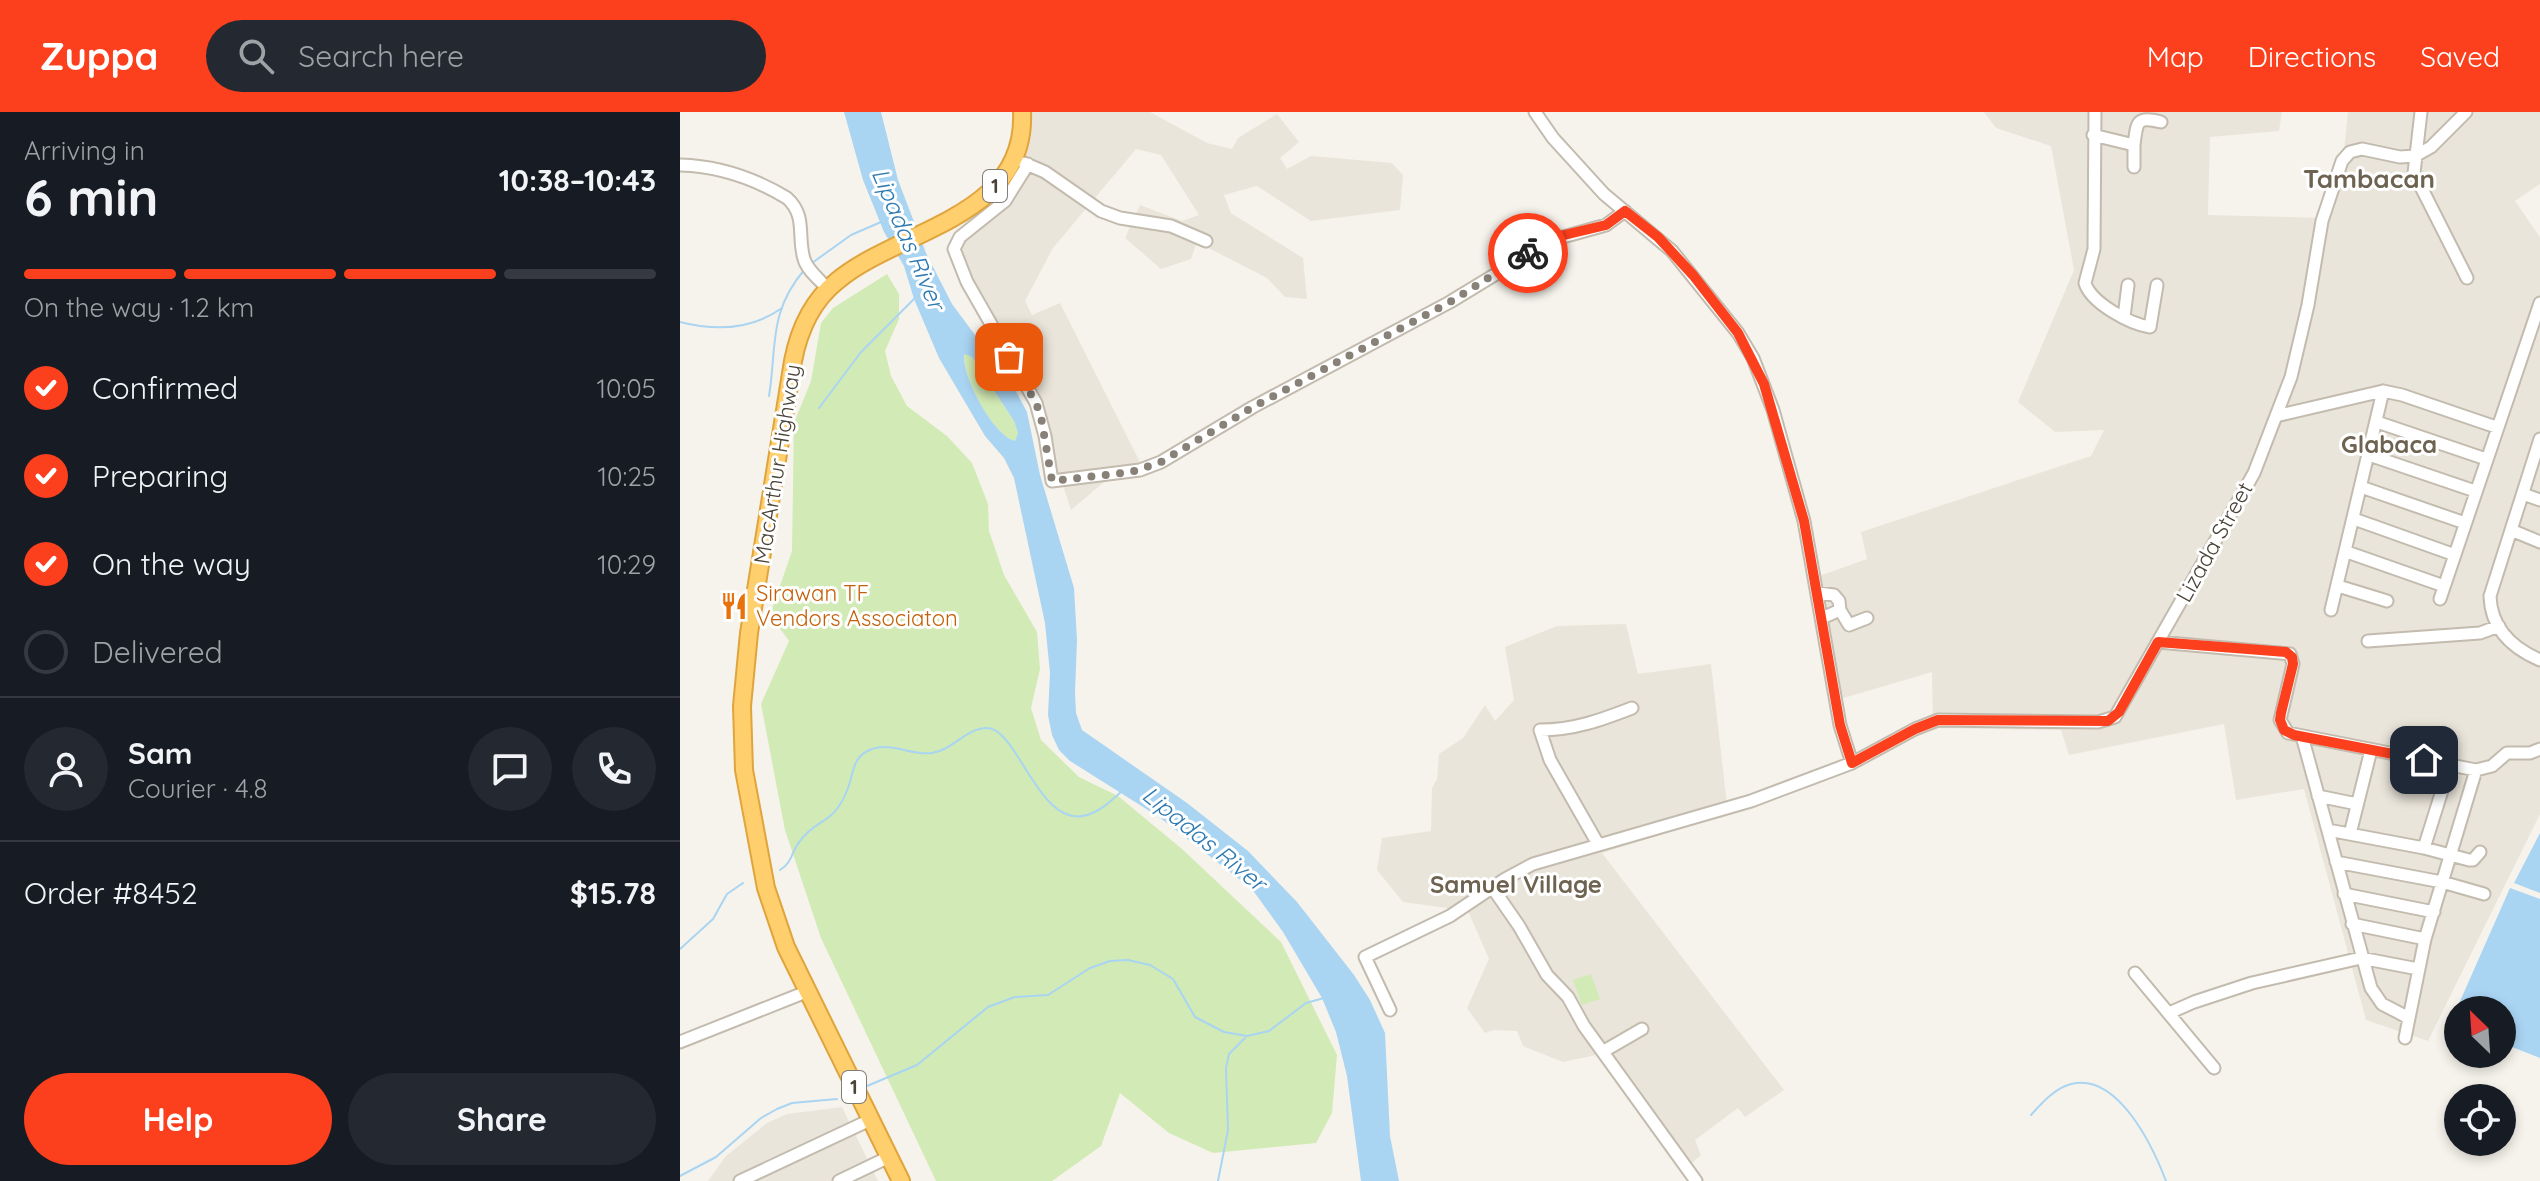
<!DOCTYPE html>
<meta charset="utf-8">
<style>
body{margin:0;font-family:Quicksand,sans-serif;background:#242831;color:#f1f3f6;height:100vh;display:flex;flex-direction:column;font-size:30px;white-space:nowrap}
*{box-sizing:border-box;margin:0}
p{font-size:26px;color:#9ea1a6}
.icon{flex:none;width:44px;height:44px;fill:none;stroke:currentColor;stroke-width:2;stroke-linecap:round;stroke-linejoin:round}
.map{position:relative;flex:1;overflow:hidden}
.side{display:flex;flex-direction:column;background:#171b24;width:680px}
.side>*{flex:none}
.needle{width:52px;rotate:335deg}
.fabs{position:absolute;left:1764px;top:884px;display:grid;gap:16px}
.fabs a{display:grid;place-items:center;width:72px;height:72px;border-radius:50%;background:#171b24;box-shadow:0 4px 12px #0003;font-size:40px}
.pin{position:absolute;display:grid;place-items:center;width:68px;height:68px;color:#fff;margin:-34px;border-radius:16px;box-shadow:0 4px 12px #0006}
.courier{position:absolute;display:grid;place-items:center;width:80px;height:80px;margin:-40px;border:6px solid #fc3f1d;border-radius:50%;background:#fff;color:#222;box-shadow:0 2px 10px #0007}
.summary em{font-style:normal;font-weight:700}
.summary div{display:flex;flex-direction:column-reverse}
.summary{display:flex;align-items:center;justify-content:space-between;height:136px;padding:0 24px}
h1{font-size:52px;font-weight:700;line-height:60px}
.bar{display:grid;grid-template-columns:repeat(4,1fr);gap:12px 8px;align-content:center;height:96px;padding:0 24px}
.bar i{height:10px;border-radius:6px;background:#363941}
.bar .selected{background:#fc3f1d}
.bar p{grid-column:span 4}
.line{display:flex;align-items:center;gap:20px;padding:0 24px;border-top:2px solid #363941}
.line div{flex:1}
.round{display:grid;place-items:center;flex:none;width:84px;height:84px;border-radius:42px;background:#242831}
ol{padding:0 24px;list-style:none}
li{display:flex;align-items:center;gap:24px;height:88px}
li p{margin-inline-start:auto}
li .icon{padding:8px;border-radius:50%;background:#fc3f1d;color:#fff;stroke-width:4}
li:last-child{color:#9ea1a6}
li i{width:44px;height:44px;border:4px solid #363941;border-radius:50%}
.action{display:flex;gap:16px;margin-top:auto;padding:16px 24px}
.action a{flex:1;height:92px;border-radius:48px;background:#fc3f1d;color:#fff;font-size:32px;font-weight:700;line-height:92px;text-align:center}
.action a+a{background:#242831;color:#f1f3f6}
header{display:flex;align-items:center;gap:48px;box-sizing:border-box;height:112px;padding:0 40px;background:#fc3f1d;color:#fff}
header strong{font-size:38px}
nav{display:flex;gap:44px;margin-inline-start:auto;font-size:28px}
.search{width:560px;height:72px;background:#242831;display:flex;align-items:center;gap:20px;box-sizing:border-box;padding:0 28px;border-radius:44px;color:#9ea1a6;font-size:30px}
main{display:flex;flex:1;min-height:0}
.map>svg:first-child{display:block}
.residential{fill:#eae5da}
.green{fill:#d2eab5}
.water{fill:#a9d4f2;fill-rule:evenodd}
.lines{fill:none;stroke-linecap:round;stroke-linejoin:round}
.stream{stroke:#a9d4f2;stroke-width:2}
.minor-casing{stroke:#c2bbae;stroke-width:15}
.highway-casing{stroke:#e0a43c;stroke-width:20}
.minor{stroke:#fff;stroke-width:11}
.highway{stroke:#ffcf6e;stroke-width:16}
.done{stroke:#878178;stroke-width:8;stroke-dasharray:0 14.4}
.route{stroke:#fc3f1d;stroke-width:10}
.labels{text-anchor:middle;stroke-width:6;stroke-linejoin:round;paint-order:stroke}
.shield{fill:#fff;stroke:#817c74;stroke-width:2}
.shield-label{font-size:20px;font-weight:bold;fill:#4b4439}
.street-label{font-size:22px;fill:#4b4439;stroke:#fff}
.food-label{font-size:22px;fill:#c56008;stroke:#fff;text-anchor:start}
.water-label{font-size:24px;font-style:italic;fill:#2e7ab2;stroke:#fff}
.neighbourhood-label{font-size:24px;font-weight:bold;fill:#6e6250;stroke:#fff}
.quarter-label{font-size:26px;font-weight:bold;fill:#6e6250;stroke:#fff}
</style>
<header>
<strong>Zuppa</strong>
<div class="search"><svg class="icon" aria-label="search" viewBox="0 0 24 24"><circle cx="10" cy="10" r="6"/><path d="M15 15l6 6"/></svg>Search here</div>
<nav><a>Map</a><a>Directions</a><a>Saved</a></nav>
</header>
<main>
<section class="side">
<div class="summary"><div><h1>6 min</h1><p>Arriving in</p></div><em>10:38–10:43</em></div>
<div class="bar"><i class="selected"></i><i class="selected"></i><i class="selected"></i><i></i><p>On the way · 1.2 km</p></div>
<ol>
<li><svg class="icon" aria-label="check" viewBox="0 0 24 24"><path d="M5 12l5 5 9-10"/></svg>Confirmed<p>10:05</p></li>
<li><svg class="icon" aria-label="check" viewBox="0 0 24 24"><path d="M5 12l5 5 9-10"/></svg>Preparing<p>10:25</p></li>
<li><svg class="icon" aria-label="check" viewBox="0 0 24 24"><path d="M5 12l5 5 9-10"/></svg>On the way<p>10:29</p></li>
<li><i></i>Delivered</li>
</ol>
<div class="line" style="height:144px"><a class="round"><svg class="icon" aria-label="person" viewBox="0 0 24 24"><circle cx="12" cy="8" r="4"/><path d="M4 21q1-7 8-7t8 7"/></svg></a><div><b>Sam</b><p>Courier · 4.8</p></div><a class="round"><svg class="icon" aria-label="chat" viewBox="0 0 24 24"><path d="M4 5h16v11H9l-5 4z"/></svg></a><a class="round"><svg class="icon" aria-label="phone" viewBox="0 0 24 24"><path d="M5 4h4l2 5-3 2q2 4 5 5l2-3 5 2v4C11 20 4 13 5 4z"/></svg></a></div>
<div class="line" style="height:104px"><div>Order #8452</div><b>$15.78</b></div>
<div class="action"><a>Help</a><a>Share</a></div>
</section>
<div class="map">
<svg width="1860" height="1069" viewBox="0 0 1860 1069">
<rect width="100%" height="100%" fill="#f6f3ec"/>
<path class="residential" d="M349,0H470L527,31L552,37L558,26L597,2L619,30L600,46L607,57L631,44L712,51L723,63L720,98L631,109L577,74L544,83L551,101L623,146L627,187L605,185L587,166L517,130L511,147L481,157L445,126L460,93L502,109L519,103L481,43L456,37L373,136L345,189L352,203L380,191L466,362L430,365L391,398L356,292L272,127L298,106L344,51Z
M1304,0H1602L1599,19L1530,25L1528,103L1648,106L1664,39L1668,0H1860V72L1835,89L1860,125V702L1748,929L1686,908L1624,677L1556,688L1544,612L1389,643L1381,618L1253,616L1252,560L1150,590L1131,467L1187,447L1181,420L1411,344L1424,318L1375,320L1338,290L1394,158L1371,34L1316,16Z
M946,512L958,562L1031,552L1048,702L922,741L1104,978L1065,1005L1058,996L1015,1028L1021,1043L1003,1059L916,943L883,950L843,934L837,919L814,918L805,921L787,896L809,847L788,799L723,790L697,758L702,726L751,719L752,676L757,667L759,642L783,626L805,593L815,609L834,588L825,535L877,514Z
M162,995L198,1069H28L46,1044L87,1011L107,1002Z"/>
<path class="green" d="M207,162L219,182V207L205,239L211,264L227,294L267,324L292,351L308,392L309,419L324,463L357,520L360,557L351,596L361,628L399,665L438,684L502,737L601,830L657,943L652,1001L636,1031L533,1041L489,1021L440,981L421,1034L372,1069H256L141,826L105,718L81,592L109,529L90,503L112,439L114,311L131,269L141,211L153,196Z
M284,241L292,245L334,309L338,321L335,329C312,322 282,265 284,241Z
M911,862L920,887L902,893L893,868Z"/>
<path class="water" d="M164,0H201L218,68L246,141L272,192L333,274L347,300L360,363L394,476L397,528L395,581L396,601L402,618L507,691L568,739L617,790L674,863L690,888L705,921L710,1024L719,1069H681L667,964L656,920L642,886L603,820L572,777L479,705L390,649L379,638L372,623L368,603L370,561L365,511L334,366L324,346L305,324L259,246L234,187L224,154L204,120L183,68ZM284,242L292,245L334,309L338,321L335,329C313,323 282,265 284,242Z
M1860,721V781L1834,771Z
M1830,776L1860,787V946L1822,931V898H1778V915L1770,912Z"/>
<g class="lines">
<path class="stream" d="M132,151L171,123L201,110
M0,210C35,219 71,218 102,196
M89,284C97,235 88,200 125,157
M139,296L181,240L235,186
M100,758C113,750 111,740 120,729C137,705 154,714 168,676C174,660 172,644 192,637C213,630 231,644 252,641C273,638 286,616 307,616C338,616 359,718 407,703C421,699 432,688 442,679
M0,837L33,807L47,782L63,771
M187,974L237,953L308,895L335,885L368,883L410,856L430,849L448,848L470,853L493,867L515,905L544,920L567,924L589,919L626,891L644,886
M1351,1003C1362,991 1375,976 1391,972C1438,960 1473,1035 1486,1069
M0,1064L36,1045L81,1006L97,997L112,991L157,987
M538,1069L548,1018L546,956L549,942L565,926"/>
<g class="minor-casing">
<path id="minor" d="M855,0L873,26L924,82L992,139L1058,221L1073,246L1093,298L1124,409L1160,613L1172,651
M1415,0L1414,137L1405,171C1411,191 1450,212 1470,215L1477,173
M1741,0L1734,61L1787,166
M1413,23L1454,33V55
M1454,33C1457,10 1456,4 1481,10
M344,51L365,60L421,99L440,106L491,114L526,129
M348,52L325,89L280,125L274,137L287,170L356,291L365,324L372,369L460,358L481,350L573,295L770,190L872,128L926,113L945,99
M0,53C37,54 74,66 107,86C127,104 117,124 124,147C127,158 140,168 148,177
M1444,205L1448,173
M1596,304L1703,279L1722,283L1816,315
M1697,310L1806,347
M1860,327L1810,484C1811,516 1832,536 1860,548
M1689,343L1795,379
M1681,375L1785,411
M1843,382L1860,388
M1674,407L1775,443
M1831,418L1860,430
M1667,440L1764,474
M1658,474L1707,489
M1138,481L1154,483L1159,489L1160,498
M1760,487L1860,191
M1651,498L1703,279
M1142,506L1160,498L1169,513L1187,506
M1688,529L1800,521L1819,514
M1478,530L1610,542L1613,552L1600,608L1608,621L1796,658L1812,654L1827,641H1850L1860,637
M1622,624L1691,876L1702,892L1727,905
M1638,684L1677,692
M1648,718L1744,736L1789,748H1793L1800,740
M1670,722L1691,638
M918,732L870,648L860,618C894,618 921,608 952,596
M1744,736L1770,653
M1656,750L1762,770L1804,782
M812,775L839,814L867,863L888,885L904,914L1016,1069
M1664,782L1754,800
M1672,812L1745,827
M1455,861L1534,956
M710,898L685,845L770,804L825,767L853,752L1071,689L1172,651L1235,617L1258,608L1418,610L1435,605L1574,361L1611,265L1628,193L1642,109L1662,49L1670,40L1682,37L1720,45L1735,44L1751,35L1786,0
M1489,901L1514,890L1572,871L1681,846L1738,857
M1725,926L1745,827L1796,658
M0,930L126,880
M924,939L962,917
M60,1069L190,1008
M159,1069L209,1045"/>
</g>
<g class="highway-casing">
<path id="highway" d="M221,1069L106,835L86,776L64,658L62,594L69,521L113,249C119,218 132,189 157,169C219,117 347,106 342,0"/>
</g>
<use href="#minor" class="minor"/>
<use href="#highway" class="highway"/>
</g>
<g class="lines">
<path class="done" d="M329,245L356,291L361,305L372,369L451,360L481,350L573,295L770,190L848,141"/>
<path class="route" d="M848,141L884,123L926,113L945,99L978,125L1013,163L1058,221L1084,272L1124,409L1160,613L1172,651L1235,617L1258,608L1428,609L1439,600L1478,530L1606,540L1612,545L1613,552L1601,601L1600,608L1604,618L1614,623L1744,648"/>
</g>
<defs>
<g id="restaurant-bare" transform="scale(2.16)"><path d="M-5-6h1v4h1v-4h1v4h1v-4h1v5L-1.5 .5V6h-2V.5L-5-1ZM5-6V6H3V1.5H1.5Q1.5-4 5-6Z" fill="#e8710a" stroke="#fff" stroke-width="2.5" paint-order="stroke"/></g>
</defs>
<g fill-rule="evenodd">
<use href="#restaurant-bare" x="54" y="494"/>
</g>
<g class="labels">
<g class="shield">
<rect x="303" y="58" width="24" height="32" rx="6"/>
<rect x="162" y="959" width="24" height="32" rx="6"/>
</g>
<g class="shield-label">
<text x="315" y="81">1</text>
<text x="174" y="982">1</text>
</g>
<g class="street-label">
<text transform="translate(97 352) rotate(-81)" y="8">MacArthur Highway</text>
<text transform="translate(1534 430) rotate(-61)" y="8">Lizada Street</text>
</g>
<g class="food-label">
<text x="76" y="489">Sirawan TF<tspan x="76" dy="25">Vendors Associaton</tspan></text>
</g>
<g class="water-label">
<text transform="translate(228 127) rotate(67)" y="8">Lipadas River</text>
<text transform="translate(524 727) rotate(39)" y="8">Lipadas River</text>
</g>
<g class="neighbourhood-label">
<text x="1709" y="341">Glabaca</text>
<text x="836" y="781">Samuel Village</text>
</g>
<g class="quarter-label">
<text x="1689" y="76">Tambacan</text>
</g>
</g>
</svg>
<div class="fabs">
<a><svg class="needle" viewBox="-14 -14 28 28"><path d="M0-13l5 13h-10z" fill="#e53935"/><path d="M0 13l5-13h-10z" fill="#9ea1a6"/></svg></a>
<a><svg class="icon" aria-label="locate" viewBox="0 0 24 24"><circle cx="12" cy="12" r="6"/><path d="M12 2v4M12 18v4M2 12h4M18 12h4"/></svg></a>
</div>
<div class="pin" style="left:329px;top:245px;background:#ea580c"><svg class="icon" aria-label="bag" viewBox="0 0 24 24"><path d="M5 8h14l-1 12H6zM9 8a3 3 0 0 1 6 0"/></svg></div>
<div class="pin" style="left:1744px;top:648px;background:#1f2937"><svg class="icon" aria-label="home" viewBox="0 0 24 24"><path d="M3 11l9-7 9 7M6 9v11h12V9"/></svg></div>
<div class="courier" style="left:848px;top:141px"><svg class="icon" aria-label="bike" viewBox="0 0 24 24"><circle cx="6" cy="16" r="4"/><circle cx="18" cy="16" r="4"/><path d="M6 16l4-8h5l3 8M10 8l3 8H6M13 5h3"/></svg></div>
</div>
</main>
